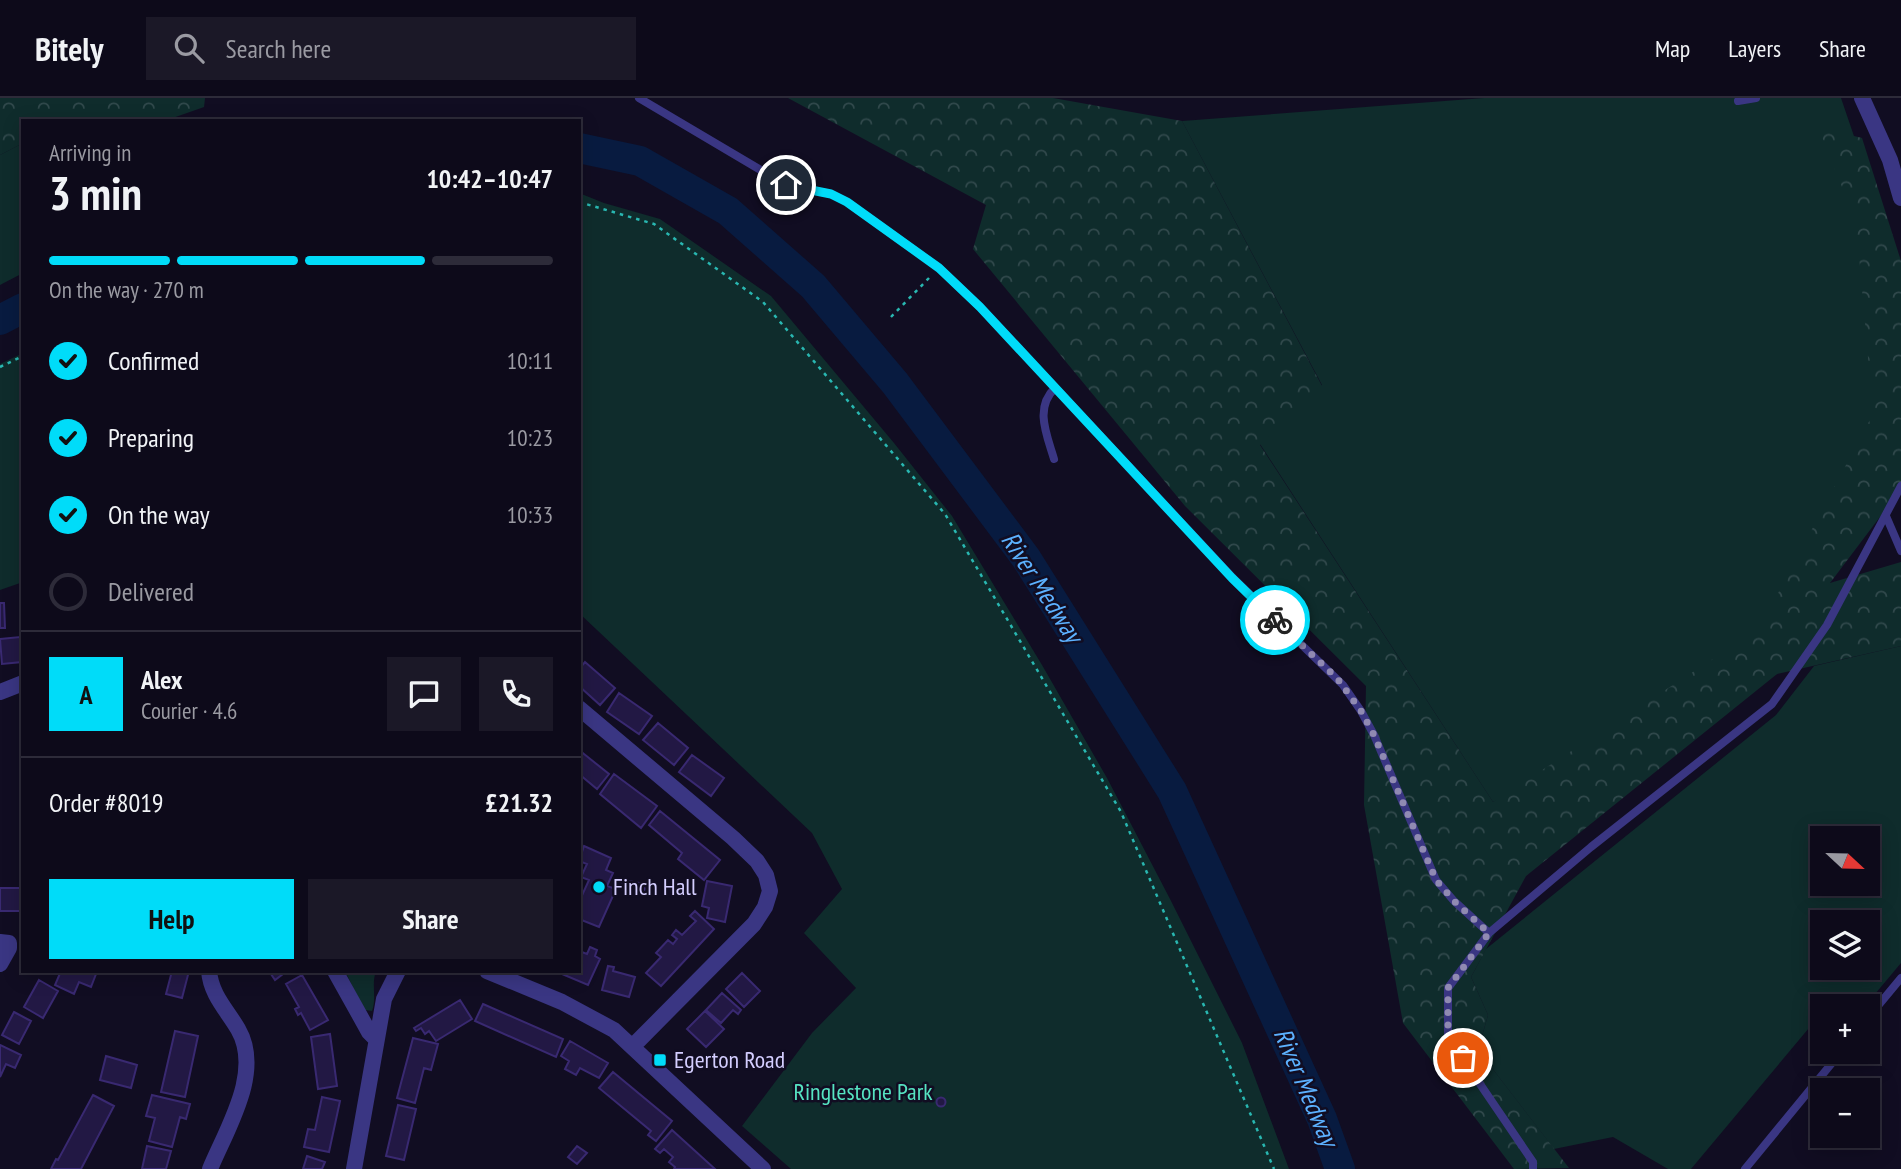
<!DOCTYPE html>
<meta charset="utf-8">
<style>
body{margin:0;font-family:"PT Sans Narrow",sans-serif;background:#1b1827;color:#f1f3f6;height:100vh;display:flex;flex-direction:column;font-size:26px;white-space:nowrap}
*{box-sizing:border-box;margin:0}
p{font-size:23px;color:#9a9aa2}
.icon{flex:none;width:38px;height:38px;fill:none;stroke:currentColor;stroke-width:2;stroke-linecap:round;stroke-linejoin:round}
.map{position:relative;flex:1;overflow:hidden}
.panel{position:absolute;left:21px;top:21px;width:560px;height:854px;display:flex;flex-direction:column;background:#0d0a1a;border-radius:0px;box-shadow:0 4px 18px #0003,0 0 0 2px #2d2b39}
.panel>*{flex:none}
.needle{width:46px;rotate:112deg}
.buttons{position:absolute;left:1810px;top:728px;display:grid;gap:14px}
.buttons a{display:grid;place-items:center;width:70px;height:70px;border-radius:0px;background:#0d0a1a;box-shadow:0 4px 18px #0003,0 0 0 2px #2d2b39;font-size:35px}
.pin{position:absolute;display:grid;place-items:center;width:60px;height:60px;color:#fff;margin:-30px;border:4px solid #fff;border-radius:50%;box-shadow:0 2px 7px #0007}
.courier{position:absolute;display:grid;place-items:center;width:70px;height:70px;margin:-35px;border:5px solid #00dcf9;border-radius:50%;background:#fff;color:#222;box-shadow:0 2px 9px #0007}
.head em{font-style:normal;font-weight:700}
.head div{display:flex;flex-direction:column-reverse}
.head{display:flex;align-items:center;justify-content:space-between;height:119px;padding:0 28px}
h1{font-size:46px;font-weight:700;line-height:52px}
.bar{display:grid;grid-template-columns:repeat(4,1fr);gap:10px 7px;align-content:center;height:84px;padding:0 28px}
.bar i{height:9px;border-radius:5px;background:#2d2b39}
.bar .current{background:#00dcf9}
.bar p{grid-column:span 4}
.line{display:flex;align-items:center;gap:18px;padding:0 28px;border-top:2px solid #2d2b39}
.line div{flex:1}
.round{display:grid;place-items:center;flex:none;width:74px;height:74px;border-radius:0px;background:#1b1827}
ol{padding:0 28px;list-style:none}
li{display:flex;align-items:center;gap:21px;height:77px}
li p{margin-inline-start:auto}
li .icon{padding:7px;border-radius:50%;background:#00dcf9;color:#111;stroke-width:4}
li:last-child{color:#9a9aa2}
li i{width:38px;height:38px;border:4px solid #2d2b39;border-radius:50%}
.action{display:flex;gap:14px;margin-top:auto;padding:14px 28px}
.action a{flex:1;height:80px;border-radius:0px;background:#00dcf9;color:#111;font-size:28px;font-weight:700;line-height:80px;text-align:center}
.action a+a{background:#1b1827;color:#f1f3f6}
header{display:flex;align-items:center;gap:42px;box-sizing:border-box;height:98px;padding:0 35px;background:#0d0a1a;border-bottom:2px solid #2d2b39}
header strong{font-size:33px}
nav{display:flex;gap:38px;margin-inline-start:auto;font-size:24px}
.search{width:490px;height:63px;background:#1b1827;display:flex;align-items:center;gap:18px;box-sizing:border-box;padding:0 24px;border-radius:0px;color:#9a9aa2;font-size:26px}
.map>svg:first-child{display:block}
.green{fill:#0f2c2c;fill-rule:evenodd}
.forest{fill:url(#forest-crowns)}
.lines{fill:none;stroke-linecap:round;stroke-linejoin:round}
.river{stroke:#081b40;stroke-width:30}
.building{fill:#221844;stroke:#392971;stroke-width:2}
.path{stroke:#29b7b1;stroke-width:2.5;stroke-dasharray:3.5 5;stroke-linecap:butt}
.lane{stroke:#3a3683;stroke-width:8}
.street{stroke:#3a3683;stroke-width:16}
.done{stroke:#908ab2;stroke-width:7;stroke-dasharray:0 12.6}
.route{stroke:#00dcf9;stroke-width:9}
.poi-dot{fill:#00dcf9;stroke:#110d22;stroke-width:2.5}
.labels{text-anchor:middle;stroke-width:5;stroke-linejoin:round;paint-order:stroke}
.poi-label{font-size:24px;fill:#d4ceff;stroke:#110d22;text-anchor:start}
.park-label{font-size:24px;fill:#56e3c2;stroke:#110d22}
.water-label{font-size:26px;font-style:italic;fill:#5cb1ff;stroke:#110d22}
</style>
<header>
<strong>Bitely</strong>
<div class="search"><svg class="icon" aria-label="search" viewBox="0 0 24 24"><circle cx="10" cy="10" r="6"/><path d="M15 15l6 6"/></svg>Search here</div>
<nav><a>Map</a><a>Layers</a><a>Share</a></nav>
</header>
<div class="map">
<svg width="1901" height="1071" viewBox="0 0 1901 1071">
<defs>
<pattern id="forest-crowns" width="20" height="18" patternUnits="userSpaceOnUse" patternTransform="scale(1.75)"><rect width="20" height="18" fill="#0f2c2c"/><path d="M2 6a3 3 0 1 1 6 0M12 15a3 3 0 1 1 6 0" fill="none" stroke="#31494c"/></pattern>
</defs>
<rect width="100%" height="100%" fill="#110d22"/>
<path class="green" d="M1484,0H1841L1901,176L1897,368L1777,576L1493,704L1260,346L1322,287L1182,23Z
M23,45V175L0,187V57Z
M579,95L604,105L660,121L771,198L894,345L952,418L1042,567L1107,680L1170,801L1242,945L1289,1071H791L742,1028L812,935L856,890L804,835L842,791L812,735L579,515Z
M23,255V484L0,492V266Z
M1901,548V865L1865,908H1822V928L1814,924L1691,1071H1668L1613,1039L1554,1051L1478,952L1488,917L1471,879L1486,851L1776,617L1814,568ZM1822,740H1867V786H1822ZM1822,824H1867V870H1822Z
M345,873H376C371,887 377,900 372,913L365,912L362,908Z"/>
<path class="forest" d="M0,0H205L204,9L164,23H79L71,20L65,23H23V45L0,57Z
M788,0H1053L1182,23L1322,288L1260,347L1493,704L1759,531L1873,316L1856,124L1818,29L1862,40L1901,163V391L1830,485L1901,464V548L1777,576L1526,778L1471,879L1488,917L1478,952L1569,1070L1514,1071L1403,925L1364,707L1366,588L1185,408L973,151L986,107Z"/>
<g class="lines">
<path class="river" d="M579,50L640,63L728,113L813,188L895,285L1026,460L1172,693L1322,1021L1340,1071
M0,222L23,210"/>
</g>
<path class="building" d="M0,505H4L5,530H0Z
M20,539L22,564L2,566L0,541Z
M585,564L615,590L600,607L579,588V571Z
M619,595L652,618L639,636L607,614Z
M658,625L688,650L674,667L643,642Z
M579,652L609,676L597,691L579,676Z
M692,657L724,680L711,698L679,674Z
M614,676L657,708L641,730L600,696Z
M660,713L720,762L704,782L678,761L682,755L649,727Z
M584,748L611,760L606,772L613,775L607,788L616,791L599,829L579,821V804L589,782L581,779L587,766L579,763Z
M623,782L645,786L644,795L621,791Z
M707,783L732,788L725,824L707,820L709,810L702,808Z
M0,790H23V813H0Z
M695,813L714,831L661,888L646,875L661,859L656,855L668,842L673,846L677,841L672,837L676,832L682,837L696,823L690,818Z
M590,849L597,852L595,858L600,861L588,887L555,873H579V853L587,856Z
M608,868L614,869L613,873L635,879L629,899L602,892Z
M61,873H90L96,876L91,889L79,884L74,896L55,887Z
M172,873H189L182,900L166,896Z
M269,873H287L275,882Z
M742,875L760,893L744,909L726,891Z
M302,877L328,922L310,932L301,915L298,917L295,911L299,909L286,886Z
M39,882L58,893L43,920L24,909Z
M722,895L741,912L738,916L733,912L721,925L706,912Z
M460,902L472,921L436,943L429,933L425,936L421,930L416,933L414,930Z
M483,906L563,941L556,959L475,923Z
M705,913L724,931L706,949L687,931Z
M14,914L31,923L19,946L2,937Z
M175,933L198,938L185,999L161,994Z
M330,936L337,988L318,991L311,939Z
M413,940L438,946L431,972L424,970L415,1005L397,1000Z
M570,943L608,965L599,980L580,970L576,977L565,971L569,963L561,958Z
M0,947L21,957L15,970L6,966L0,979Z
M106,958L137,967L131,990L100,982Z
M613,974L672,1023L656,1043L648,1037L651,1033L599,990Z
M93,997L114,1008L81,1071H51L56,1061L58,1062Z
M152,997L190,1006L186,1021L180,1019L172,1049L149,1043L155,1020L146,1018Z
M322,999L340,1003L329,1054L304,1049L308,1031L315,1032Z
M936.5 1004a4.5 4.5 0 1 1 9 0a4.5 4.5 0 1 1-9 0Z
M398,1007L416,1011L404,1062L386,1058Z
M672,1032L715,1071H674L675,1069L669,1064L673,1059L664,1051L660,1055L655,1051Z
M147,1048L171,1053L166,1071H142Z
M577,1048L587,1055L577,1066L568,1059Z
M307,1058L325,1064L322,1071H303Z"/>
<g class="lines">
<path class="path" d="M579,104L654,126L763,204L945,416L1121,714L1274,1071
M891,219L929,180
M0,269L23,258"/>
<path class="lane" d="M639,0L786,87L831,96L847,104L939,170L980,209L1232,479L1343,587L1361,613L1374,637L1436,782L1454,803L1489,835
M1738,3L1756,0
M1054,361C1047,337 1034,310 1055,290
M1886,418L1901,453
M1867,921L1901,880
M1533,1071V1064L1448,939V890L1489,835L1591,749L1772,606L1827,527L1901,388
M1745,1071L1841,954"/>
<path class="street" d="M1862,0L1890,62L1901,100
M0,594L23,585
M579,610L733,740L757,763L766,777L770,793L765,809L754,826L633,948
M0,844L9,845V850L0,866
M209,873C211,897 227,912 238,931C263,974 227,1030 210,1071
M335,873L369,934L376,941
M487,873L562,904L614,932L763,1071
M354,1071L384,901L398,873"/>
</g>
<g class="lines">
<path class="done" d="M1275,522L1337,580L1361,613L1374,637L1436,782L1454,803L1489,835L1448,890V939L1463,960"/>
<path class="route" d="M786,87L831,96L847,104L939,170L980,209L1232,480L1275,522"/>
</g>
<g class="poi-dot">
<circle cx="599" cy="789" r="7"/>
<rect x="653" y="955" width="14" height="14" rx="3.5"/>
</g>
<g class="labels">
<g class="poi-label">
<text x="613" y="797">Finch Hall</text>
<text x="674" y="970">Egerton Road</text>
</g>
<g class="park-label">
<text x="863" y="1002">Ringlestone Park</text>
</g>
<g class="water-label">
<text transform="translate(1042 489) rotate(57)" y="9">River Medway</text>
<text transform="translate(1306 989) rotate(67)" y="9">River Medway</text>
</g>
</g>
</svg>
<div class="buttons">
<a><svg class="needle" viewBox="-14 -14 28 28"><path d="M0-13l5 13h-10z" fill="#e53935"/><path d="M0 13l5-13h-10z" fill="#9a9aa2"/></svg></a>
<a><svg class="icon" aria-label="layers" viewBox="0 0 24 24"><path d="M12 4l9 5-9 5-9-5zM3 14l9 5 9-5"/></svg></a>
<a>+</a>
<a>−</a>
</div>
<div class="pin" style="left:1463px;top:960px;background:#ea580c"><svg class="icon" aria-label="bag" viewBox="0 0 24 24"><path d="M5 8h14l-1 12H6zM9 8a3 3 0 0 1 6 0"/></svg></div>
<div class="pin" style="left:786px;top:87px;background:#1f2937"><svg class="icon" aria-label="home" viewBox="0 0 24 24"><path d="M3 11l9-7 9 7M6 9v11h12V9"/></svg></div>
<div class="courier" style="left:1275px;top:522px"><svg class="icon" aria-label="bike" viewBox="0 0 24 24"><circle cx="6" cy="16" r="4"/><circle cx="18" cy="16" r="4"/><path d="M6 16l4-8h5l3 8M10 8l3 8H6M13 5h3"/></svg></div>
<section class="panel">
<div class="head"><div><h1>3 min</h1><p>Arriving in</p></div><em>10:42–10:47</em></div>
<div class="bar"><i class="current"></i><i class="current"></i><i class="current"></i><i></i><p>On the way · 270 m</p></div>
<ol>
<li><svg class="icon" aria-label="check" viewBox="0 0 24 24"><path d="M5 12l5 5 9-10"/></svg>Confirmed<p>10:11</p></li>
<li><svg class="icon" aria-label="check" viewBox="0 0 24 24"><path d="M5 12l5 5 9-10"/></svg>Preparing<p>10:23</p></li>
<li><svg class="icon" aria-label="check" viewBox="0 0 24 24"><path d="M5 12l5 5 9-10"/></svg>On the way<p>10:33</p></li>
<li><i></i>Delivered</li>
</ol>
<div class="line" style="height:126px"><b class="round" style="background:#00dcf9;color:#111">A</b><div><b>Alex</b><p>Courier · 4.6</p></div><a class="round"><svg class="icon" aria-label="chat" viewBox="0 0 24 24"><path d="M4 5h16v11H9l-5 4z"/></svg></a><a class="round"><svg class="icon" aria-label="phone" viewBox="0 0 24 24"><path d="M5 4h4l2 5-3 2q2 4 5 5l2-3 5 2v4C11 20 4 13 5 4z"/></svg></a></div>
<div class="line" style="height:91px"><div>Order #8019</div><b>£21.32</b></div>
<div class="action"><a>Help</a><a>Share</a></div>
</section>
</div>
